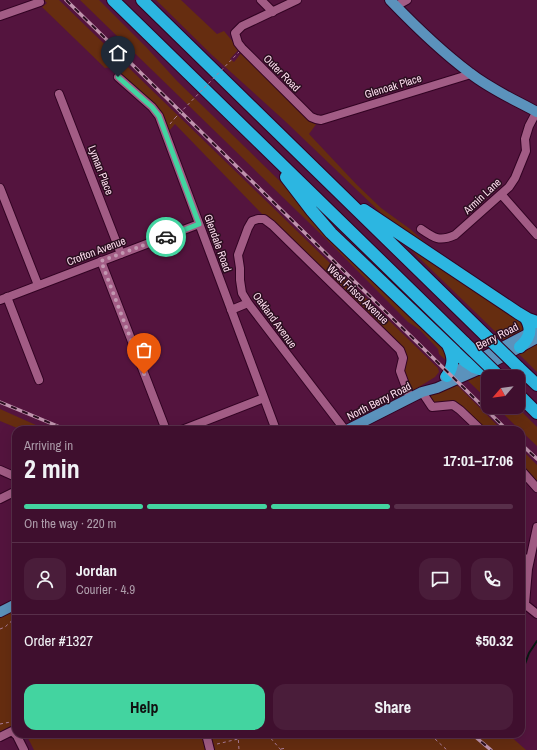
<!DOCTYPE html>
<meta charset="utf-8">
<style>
body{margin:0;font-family:"Archivo Narrow",sans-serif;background:#4a1d3a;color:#f1f3f6;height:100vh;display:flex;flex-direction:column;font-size:15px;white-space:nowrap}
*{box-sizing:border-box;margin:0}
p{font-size:13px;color:#ad9caa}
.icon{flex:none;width:22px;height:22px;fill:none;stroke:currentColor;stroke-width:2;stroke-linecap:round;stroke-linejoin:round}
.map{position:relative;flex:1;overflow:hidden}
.details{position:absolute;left:12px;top:426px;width:513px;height:312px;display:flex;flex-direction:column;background:#3f0f2e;border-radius:12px;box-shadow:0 4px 16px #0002,0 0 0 1px #582f4a}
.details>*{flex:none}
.needle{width:26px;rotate:242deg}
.tools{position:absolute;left:481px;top:370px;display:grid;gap:8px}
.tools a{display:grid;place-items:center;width:44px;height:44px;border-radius:8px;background:#3f0f2e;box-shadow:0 4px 16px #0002,0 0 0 1px #582f4a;font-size:20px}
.pin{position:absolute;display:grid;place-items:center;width:34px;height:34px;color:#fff;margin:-41px -17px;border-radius:50% 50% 50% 0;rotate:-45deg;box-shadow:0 0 4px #0007}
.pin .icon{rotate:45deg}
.courier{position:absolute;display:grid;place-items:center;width:40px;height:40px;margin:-20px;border:3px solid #43d4a0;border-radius:50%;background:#fff;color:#222;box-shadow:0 1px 5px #0007}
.head em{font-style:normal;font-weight:700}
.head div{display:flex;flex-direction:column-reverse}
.head{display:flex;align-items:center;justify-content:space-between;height:68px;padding:0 12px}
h1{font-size:26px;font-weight:700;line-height:30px}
.bar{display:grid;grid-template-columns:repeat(4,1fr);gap:6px 4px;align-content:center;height:48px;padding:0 12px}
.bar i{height:5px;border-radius:3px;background:#582f4a}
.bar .current{background:#43d4a0}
.bar p{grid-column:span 4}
.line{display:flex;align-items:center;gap:10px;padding:0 12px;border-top:1px solid #582f4a}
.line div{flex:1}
.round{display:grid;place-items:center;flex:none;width:42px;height:42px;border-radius:12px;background:#4a1d3a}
.button{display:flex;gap:8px;margin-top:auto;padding:8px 12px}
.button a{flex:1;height:46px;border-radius:12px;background:#43d4a0;color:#111;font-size:16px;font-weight:700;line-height:46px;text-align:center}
.button a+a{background:#4a1d3a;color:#f1f3f6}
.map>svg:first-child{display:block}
.green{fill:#662d10}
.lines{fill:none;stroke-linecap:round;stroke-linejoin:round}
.stream{stroke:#0a1913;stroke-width:2}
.minor-casing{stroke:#320323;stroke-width:10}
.major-casing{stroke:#320323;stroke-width:12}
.highway-casing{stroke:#320323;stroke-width:14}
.path{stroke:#ae7f9c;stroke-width:1;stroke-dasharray:3 3;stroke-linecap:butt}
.minor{stroke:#a25c85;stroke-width:8}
.major{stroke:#5b92bc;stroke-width:10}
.highway{stroke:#2cb6e1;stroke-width:12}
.rail-casing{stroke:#c094ae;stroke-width:3.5}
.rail{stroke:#2a0e1f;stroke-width:2;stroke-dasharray:6;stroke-linecap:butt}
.highway-bridge-casing{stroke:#320323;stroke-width:14;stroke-linecap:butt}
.path-bridge{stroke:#ae7f9c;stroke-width:1;stroke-dasharray:3 3;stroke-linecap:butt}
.highway-bridge{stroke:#2cb6e1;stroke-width:12}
.done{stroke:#c297b1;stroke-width:4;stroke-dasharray:0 7.2}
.route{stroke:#43d4a0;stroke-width:5}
.labels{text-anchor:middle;stroke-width:3;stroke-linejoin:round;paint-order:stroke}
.street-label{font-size:11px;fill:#fedeef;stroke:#2a0e1f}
</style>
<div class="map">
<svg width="537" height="750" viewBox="0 0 537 750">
<rect width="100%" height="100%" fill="#54143e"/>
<path class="green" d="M44,0H59L438,368L439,372L435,377L414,390L410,388L403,373L406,357L267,217L263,215L175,124L169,131L162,116L156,108L112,67L105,68L42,7L47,3Z
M80,0H99L147,48L177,81L286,187L312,219L444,347L449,363L439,354L438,349L420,330L408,322L332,245Z
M156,0H181L217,34L224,31L239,49L230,59L234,62L242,52L304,116L311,121L317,123L309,134L357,185L381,208L410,229L439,255L393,224L381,213L286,122L212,55Z
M406,245L521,319L527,329L506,342Z
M537,340V372L517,352Z
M481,373L488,379V400L466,379Z
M455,383L502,430H485L459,404H432L430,399V395Z
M496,407H517L537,427V446Z
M0,409L47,430H22L0,421Z
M521,449L537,465V482L521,466Z
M16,610V724L0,732V618Z
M26,734H508L526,750H34Z"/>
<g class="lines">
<path class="stream" d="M521,675L529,653L537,641"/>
<g class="minor-casing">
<path id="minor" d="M261,0L273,12
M297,0L242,26L235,33L238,43L242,48L311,117L316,119L321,120L471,74
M396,6L407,0
M0,16L40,2L38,0
M118,77L152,107L159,116L276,430
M59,94L121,254
M0,188L38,285
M501,194L537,235
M421,229C434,238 439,242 455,235L509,187L515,178L526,151L525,139L529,126L537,111
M101,261L166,430
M7,297L39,380
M0,300L199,224
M231,310L248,303
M422,392L432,407L453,405L460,410L481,430
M182,430L264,398
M345,430L248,303L242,293L240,280V268L238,255L248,228L252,221L258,219H264L272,225L400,350L403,358L400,371L410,398
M0,470L16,477
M521,470L537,488
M0,499L16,491
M521,559L530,558
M522,602L537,614
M525,604L528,569L537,527
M206,734L210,750
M0,737L12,731L17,736L24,750"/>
</g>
<g class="major-casing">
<path id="major" d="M390,0C415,26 442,52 470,73C490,89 515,100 537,112
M445,377L537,329
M347,430L410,398L422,392L437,388L480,369L537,338
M0,612L16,604"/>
</g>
<g class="highway-casing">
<path id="highway" d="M113,0L465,343
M142,0L485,335
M286,177L312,211L331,233L465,361L474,367L480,369
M364,210L518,313L528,319L537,322
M520,347C530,338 533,329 525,317
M518,367L537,385
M447,376C454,365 454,357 448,345
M518,394L537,413"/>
</g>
<path class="path" d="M170,124L175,118
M0,629L5,627L16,617
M0,724L16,721
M238,734L239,750
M267,734L281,750
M432,734L436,740L447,750
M217,744L238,739
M281,749L286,748"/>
<use href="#minor" class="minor"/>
<use href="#major" class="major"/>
<use href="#highway" class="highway"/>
<g class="rail-casing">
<path id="rail" d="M66,0L507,430
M0,402L67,430
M521,444L537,459
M472,734L491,750"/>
</g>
<use href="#rail" class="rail"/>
<g class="highway-bridge-casing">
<path id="highway-bridge" d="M485,335L518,367
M465,343L500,377"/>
</g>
<path class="path-bridge" d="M175,118L239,52"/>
<use href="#highway-bridge" class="highway-bridge"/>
</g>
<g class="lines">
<path class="done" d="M144,374L101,261L166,237"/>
<path class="route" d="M118,77L152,107L159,116L199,224L166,237"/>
</g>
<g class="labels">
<g class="street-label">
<text transform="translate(282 73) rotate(45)" y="4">Outer Road</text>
<text transform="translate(393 86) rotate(-17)" y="4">Glenoak Place</text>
<text transform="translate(101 170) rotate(69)" y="4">Lyman Place</text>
<text transform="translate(482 196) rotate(-43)" y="4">Armin Lane</text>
<text transform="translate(218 243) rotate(70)" y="4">Glendale Road</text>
<text transform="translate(96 251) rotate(-21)" y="4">Crofton Avenue</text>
<text transform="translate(358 294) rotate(44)" y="4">West Frisco Avenue</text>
<text transform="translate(275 320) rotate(54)" y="4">Oakland Avenue</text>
<text transform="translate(497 336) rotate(-27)" y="4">Berry Road</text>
<text transform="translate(379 401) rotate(-27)" y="4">North Berry Road</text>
</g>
</g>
</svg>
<div class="tools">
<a><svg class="needle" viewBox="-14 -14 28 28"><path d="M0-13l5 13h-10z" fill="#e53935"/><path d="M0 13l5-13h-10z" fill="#ad9caa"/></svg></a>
</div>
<div class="pin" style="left:144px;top:374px;background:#ea580c"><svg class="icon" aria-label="bag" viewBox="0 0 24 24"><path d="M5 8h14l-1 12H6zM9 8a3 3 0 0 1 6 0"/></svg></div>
<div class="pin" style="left:118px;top:77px;background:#1f2937"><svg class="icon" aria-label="home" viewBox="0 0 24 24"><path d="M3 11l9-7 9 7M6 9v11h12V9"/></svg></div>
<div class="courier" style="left:166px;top:237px"><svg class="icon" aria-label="car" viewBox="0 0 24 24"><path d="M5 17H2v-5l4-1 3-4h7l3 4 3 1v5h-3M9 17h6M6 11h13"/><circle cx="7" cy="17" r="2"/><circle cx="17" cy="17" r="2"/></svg></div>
<section class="details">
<div class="head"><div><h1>2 min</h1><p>Arriving in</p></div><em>17:01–17:06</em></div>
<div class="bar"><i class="current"></i><i class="current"></i><i class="current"></i><i></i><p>On the way · 220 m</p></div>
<div class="line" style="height:72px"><a class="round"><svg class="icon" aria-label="person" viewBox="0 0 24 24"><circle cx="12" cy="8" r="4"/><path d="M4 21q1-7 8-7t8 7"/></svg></a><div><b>Jordan</b><p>Courier · 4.9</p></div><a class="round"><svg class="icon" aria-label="chat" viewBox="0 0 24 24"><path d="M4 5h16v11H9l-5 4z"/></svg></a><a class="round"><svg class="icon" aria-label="phone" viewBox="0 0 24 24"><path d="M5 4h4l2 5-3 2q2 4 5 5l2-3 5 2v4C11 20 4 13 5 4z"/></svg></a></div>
<div class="line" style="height:52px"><div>Order #1327</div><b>$50.32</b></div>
<div class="button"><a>Help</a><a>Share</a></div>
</section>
</div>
